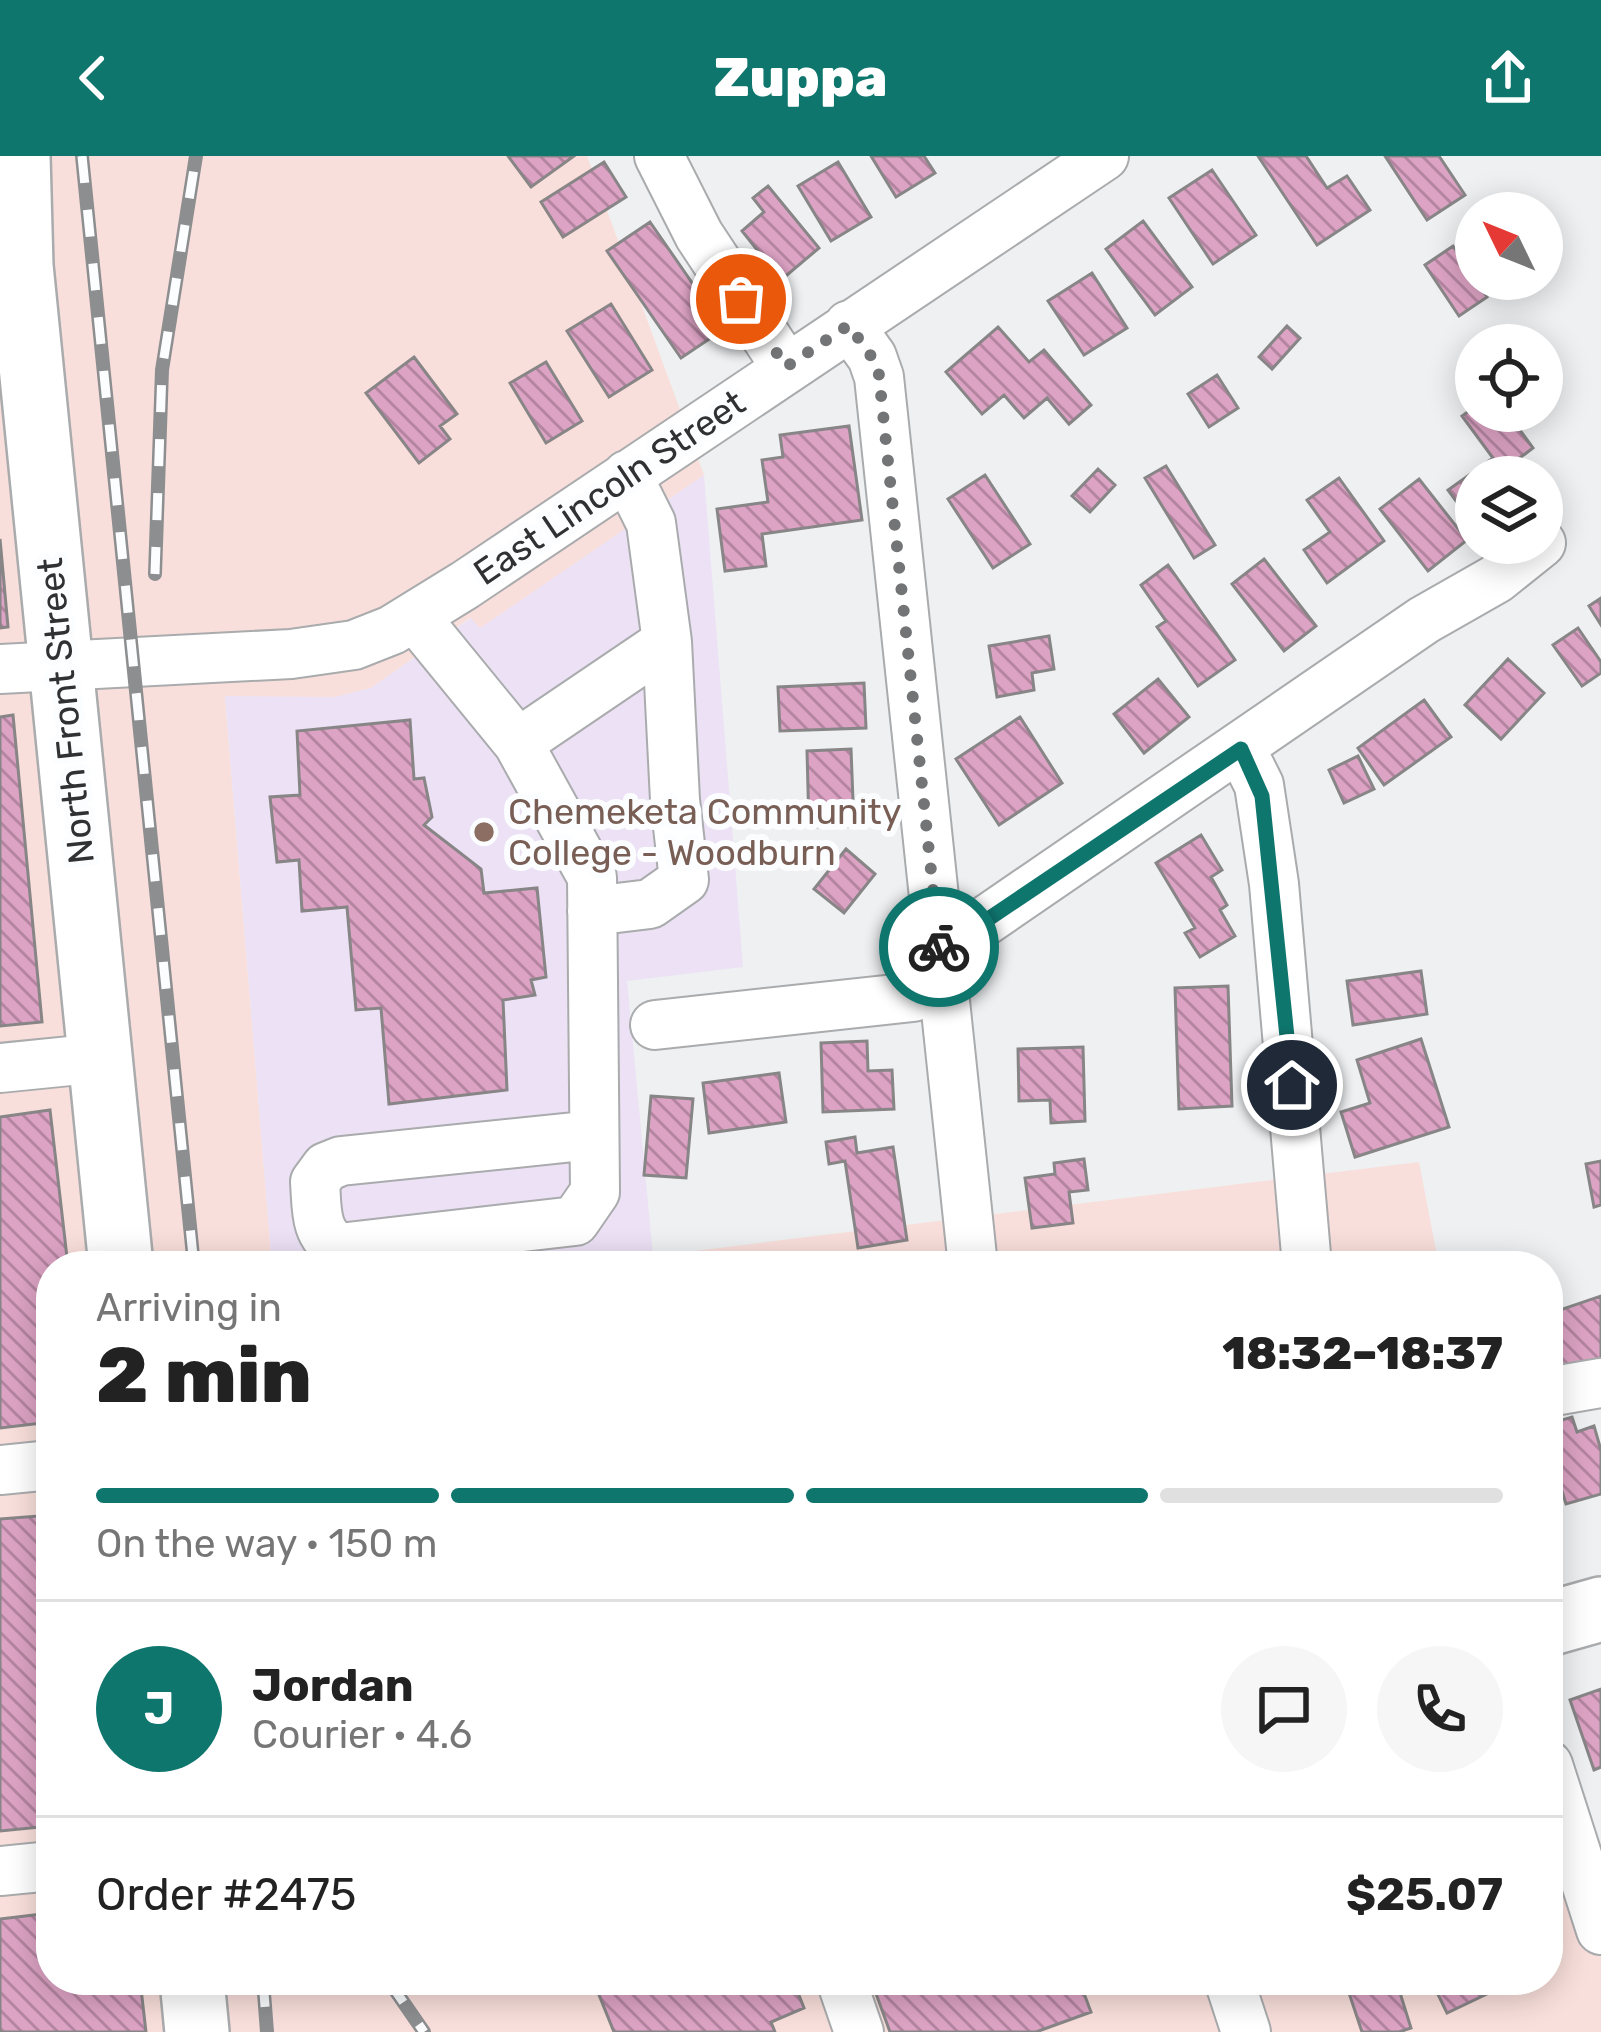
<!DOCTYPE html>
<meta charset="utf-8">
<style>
body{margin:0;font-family:Rubik,sans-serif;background:#f6f6f6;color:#222;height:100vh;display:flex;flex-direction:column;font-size:45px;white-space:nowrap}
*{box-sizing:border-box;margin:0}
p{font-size:39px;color:#767676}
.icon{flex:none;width:66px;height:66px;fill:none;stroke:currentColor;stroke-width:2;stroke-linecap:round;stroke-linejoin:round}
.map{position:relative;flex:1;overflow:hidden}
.panel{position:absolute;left:36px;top:1095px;width:1527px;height:744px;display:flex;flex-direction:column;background:#fff;border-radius:48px;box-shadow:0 6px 30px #0003}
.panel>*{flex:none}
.needle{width:78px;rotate:313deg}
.buttons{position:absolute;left:1455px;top:36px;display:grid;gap:24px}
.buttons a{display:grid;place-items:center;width:108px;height:108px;border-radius:50%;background:#fff;box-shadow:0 6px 30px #0003;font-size:60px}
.pin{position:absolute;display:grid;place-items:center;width:102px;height:102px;color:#fff;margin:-51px;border:6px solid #fff;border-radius:50%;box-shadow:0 3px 12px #0007}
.courier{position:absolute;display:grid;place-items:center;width:120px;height:120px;margin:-60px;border:9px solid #0f766e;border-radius:50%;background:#fff;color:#222;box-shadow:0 3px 15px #0007}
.overview em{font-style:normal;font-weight:800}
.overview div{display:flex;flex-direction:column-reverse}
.overview{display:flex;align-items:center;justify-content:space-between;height:204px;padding:0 60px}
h1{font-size:78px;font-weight:800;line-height:90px}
.bar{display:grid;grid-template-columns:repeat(4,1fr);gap:18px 12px;align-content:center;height:144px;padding:0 60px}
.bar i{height:15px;border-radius:9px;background:#e0e0e0}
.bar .active{background:#0f766e}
.bar p{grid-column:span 4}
.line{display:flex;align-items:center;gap:30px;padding:0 60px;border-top:3px solid #e0e0e0}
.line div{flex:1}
.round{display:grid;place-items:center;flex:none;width:126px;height:126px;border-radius:63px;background:#f6f6f6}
header{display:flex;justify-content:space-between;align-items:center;height:156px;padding:0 60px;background:#0f766e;color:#fff;font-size:54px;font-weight:800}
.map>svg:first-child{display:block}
.commercial{fill:#f9dfdb}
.education{fill:#ece1f5}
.building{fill:url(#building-back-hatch);stroke:#888587;stroke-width:3}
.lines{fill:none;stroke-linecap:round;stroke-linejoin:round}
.minor-casing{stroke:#a9abad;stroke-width:52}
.major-casing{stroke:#a9abad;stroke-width:68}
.minor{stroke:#fff;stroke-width:48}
.major{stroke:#fff;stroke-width:63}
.rail-casing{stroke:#8d8e90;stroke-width:14}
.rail{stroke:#fbfdff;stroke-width:9;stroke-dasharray:27;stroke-linecap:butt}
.done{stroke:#727475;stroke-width:12;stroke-dasharray:0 21.6}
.route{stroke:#0f766e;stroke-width:15}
.education-dot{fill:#8d6e63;stroke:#fbfdff;stroke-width:4.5}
.labels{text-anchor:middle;stroke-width:12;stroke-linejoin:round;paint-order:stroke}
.street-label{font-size:36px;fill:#303132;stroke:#fbfdff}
.education-label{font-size:36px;fill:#785e54;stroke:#fbfdff;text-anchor:start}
</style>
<header><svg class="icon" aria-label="back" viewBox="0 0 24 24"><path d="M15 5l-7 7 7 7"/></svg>Zuppa<svg class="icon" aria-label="share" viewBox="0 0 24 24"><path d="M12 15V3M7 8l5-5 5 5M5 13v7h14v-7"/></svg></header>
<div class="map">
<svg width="1601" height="1876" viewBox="0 0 1601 1876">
<defs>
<pattern id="building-back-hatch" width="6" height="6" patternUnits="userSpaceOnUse" patternTransform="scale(3)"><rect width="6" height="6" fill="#dda3c4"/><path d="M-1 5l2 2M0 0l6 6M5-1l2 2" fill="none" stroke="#b485a0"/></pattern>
</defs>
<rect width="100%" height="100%" fill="#eef0f2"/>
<path class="commercial" d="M0,0H587L704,319L480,473L470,462L371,532L335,541H225L272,1110H51V1824H1548V1556L1601,1717V1876H0Z
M1419,1006L1439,1110H559L653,1100Z"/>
<path class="education" d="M704,319L743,811L627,825L653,1100L559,1110H272L225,540L335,541L371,532L471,462L480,472Z"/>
<path class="building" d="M508,0H574L531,31Z
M871,0H924L935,17L896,41Z
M1258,0H1306L1327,32L1347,20L1370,54L1317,89Z
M1385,0H1439L1465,39L1427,64Z
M604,6L626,41L563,81L541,46Z
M838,6L871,61L831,85L798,30Z
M1212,14L1256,79L1213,108L1169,42Z
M768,30L819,92L781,124L742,75L764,56L753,42Z
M1143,65L1192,131L1155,159L1106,93Z
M650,66L724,173L681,202L607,95Z
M1453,90L1487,141L1459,160L1425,109Z
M1092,117L1127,172L1084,199L1048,145Z
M611,148L652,214L609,241L567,175Z
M1287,170L1300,182L1272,213L1259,201Z
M998,171L1029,206L1044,194L1091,249L1069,268L1047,242L1024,262L1004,239L982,258L946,216Z
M414,201L457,258L440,270L450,283L419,307L366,237Z
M546,206L582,265L546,287L510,227Z
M1217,219L1238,252L1209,271L1188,238Z
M1476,250V255H1506L1533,292L1505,313L1511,321H1476L1475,371L1448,334L1493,302L1462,260Z
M849,270L862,364L762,378L766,410L725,415L717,353L768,346L762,304L783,301L780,279Z
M1166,310L1215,389L1194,402L1145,322Z
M1098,313L1115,329L1090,356L1072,340Z
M985,319L1030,388L993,412L948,343Z
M1339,322L1384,385L1327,427L1304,394L1330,376L1307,344Z
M1419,323L1467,384L1428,415L1380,353Z
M0,383L8,471L0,472Z
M1264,403L1316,470L1284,495L1232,428Z
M1168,409L1235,504L1198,530L1157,471L1166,465L1141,429Z
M1601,442V469L1589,450Z
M1578,472L1601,506V517L1582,530L1553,489Z
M1049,480L1054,513L1032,517L1034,534L997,541L989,490Z
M1508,503L1544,537L1501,583L1465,549Z
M1158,523L1189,561L1144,597L1114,558Z
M864,527L866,572L780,575L778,531Z
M1424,544L1451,581L1384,629L1358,592Z
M13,559L42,866L0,870V561Z
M1020,561L1062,627L999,669L956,603Z
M410,564L414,623L424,622L432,661L424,669L481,713L484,737L537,732L546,821L531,824L535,839L503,844L507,934L389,948L381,852L356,854L347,751L302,755L299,704L277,706L270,641L300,639L297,575Z
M851,593L854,670L809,671L807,595Z
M1358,600L1374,633L1344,647L1329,614Z
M1201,679L1222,714L1211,721L1227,749L1220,754L1235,780L1200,801L1185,777L1195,772L1156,707Z
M846,693L875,718L844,757L814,733Z
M1421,815L1427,858L1353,869L1347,825Z
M1228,830L1232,950L1179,953L1175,832Z
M1421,883L1449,971L1355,1001L1341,956L1370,947L1357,904Z
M867,885L868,915L892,914L894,953L823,956L821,887Z
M1083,891L1085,965L1051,967L1050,944L1019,945L1018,893Z
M779,917L786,966L709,977L703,927Z
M651,940L693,943L686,1022L644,1019Z
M50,954L68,1110H51V1266L0,1272V961Z
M855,981L857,997L893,991L907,1084L858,1092L845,1005L829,1008L826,986Z
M1084,1003L1088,1034L1069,1036L1073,1067L1032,1072L1025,1022L1055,1018L1054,1007Z
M1601,1005V1049L1594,1051L1586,1008Z
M1601,1140V1205L1548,1223V1158Z
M1572,1261L1577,1276L1594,1270L1601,1294V1338L1566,1348L1548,1290V1268Z
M51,1359V1670L0,1675V1363Z
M1601,1533V1611L1594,1614L1570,1544Z
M51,1757V1824H140L146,1876H0V1763Z
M593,1824H793L804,1852L771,1866L775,1876H614Z
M871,1824H1079L1091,1856L1036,1876H890Z
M1092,1824H1131L1097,1837Z
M1367,1824H1396L1411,1872L1399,1876H1362L1347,1831Z
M1431,1824H1488L1493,1835L1447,1857Z"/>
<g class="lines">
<g class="minor-casing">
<path id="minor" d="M659,0L699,79L786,211
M849,169L872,201L879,221L973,1110
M415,461L518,587L667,486L651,367L627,319
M0,513L291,498L354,489L392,474L465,429L1104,0
M518,587L592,721L595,1036L575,1065L339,1092C314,1078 317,1052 315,1026L326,1011L341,1005L593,979
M1241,593L1259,629L1274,728L1307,1110
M592,755L650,748L684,724L675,644L667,486
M655,869L913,841L969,776L1424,464L1496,423L1541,387
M0,912L100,902
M1548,1236L1601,1227
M0,1314L51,1309
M1548,1609L1601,1774
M0,1715L51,1710
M841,1824L859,1876
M1229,1824L1246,1876"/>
</g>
<g class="major-casing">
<path id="major" d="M18,0L21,110L121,1110
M1548,1468L1601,1453
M192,1824L197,1876"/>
</g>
<use href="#minor" class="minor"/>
<use href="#major" class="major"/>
<g class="rail-casing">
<path id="rail" d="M82,0L194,1110
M155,418L162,214L196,0
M263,1824L267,1876
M388,1824L424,1876"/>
</g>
<use href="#rail" class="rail"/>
</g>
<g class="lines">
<path class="done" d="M741,143L786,211L849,169L878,210L939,791"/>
<path class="route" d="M939,791L941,812L969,776L1241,593L1262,640L1292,929"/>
</g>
<circle class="education-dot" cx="484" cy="676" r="12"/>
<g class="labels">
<g class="street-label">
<text transform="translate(609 331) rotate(-34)" y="13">East Lincoln Street</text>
<text transform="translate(65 555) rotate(-96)" y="13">North Front Street</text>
</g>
<g class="education-label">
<text x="508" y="668">Chemeketa Community<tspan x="508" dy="41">College - Woodburn</tspan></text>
</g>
</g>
</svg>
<div class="buttons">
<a><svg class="needle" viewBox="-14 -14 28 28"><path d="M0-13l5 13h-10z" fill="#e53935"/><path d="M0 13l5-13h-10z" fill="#767676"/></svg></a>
<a><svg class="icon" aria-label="locate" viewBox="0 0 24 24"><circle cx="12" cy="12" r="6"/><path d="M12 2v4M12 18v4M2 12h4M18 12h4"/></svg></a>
<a><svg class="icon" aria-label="layers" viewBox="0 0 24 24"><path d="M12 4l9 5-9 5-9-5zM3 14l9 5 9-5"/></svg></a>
</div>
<div class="pin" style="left:741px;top:143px;background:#ea580c"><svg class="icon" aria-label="bag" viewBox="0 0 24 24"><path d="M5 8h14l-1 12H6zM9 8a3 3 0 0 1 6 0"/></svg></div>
<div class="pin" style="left:1292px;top:929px;background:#1f2937"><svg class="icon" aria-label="home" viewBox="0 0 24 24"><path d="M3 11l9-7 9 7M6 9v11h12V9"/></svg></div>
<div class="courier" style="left:939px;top:791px"><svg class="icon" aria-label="bike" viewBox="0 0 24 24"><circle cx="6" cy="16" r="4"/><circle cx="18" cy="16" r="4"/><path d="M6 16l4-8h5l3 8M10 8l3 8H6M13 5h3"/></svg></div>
<section class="panel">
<div class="overview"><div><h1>2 min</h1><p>Arriving in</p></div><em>18:32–18:37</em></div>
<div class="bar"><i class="active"></i><i class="active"></i><i class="active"></i><i></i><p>On the way · 150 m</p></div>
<div class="line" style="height:216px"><b class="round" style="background:#0f766e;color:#fff">J</b><div><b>Jordan</b><p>Courier · 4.6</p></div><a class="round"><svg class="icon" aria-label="chat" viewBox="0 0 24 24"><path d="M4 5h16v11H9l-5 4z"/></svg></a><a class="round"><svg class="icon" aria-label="phone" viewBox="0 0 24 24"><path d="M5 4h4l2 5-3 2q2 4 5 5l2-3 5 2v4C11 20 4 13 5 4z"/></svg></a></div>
<div class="line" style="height:156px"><div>Order #2475</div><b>$25.07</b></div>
</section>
</div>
